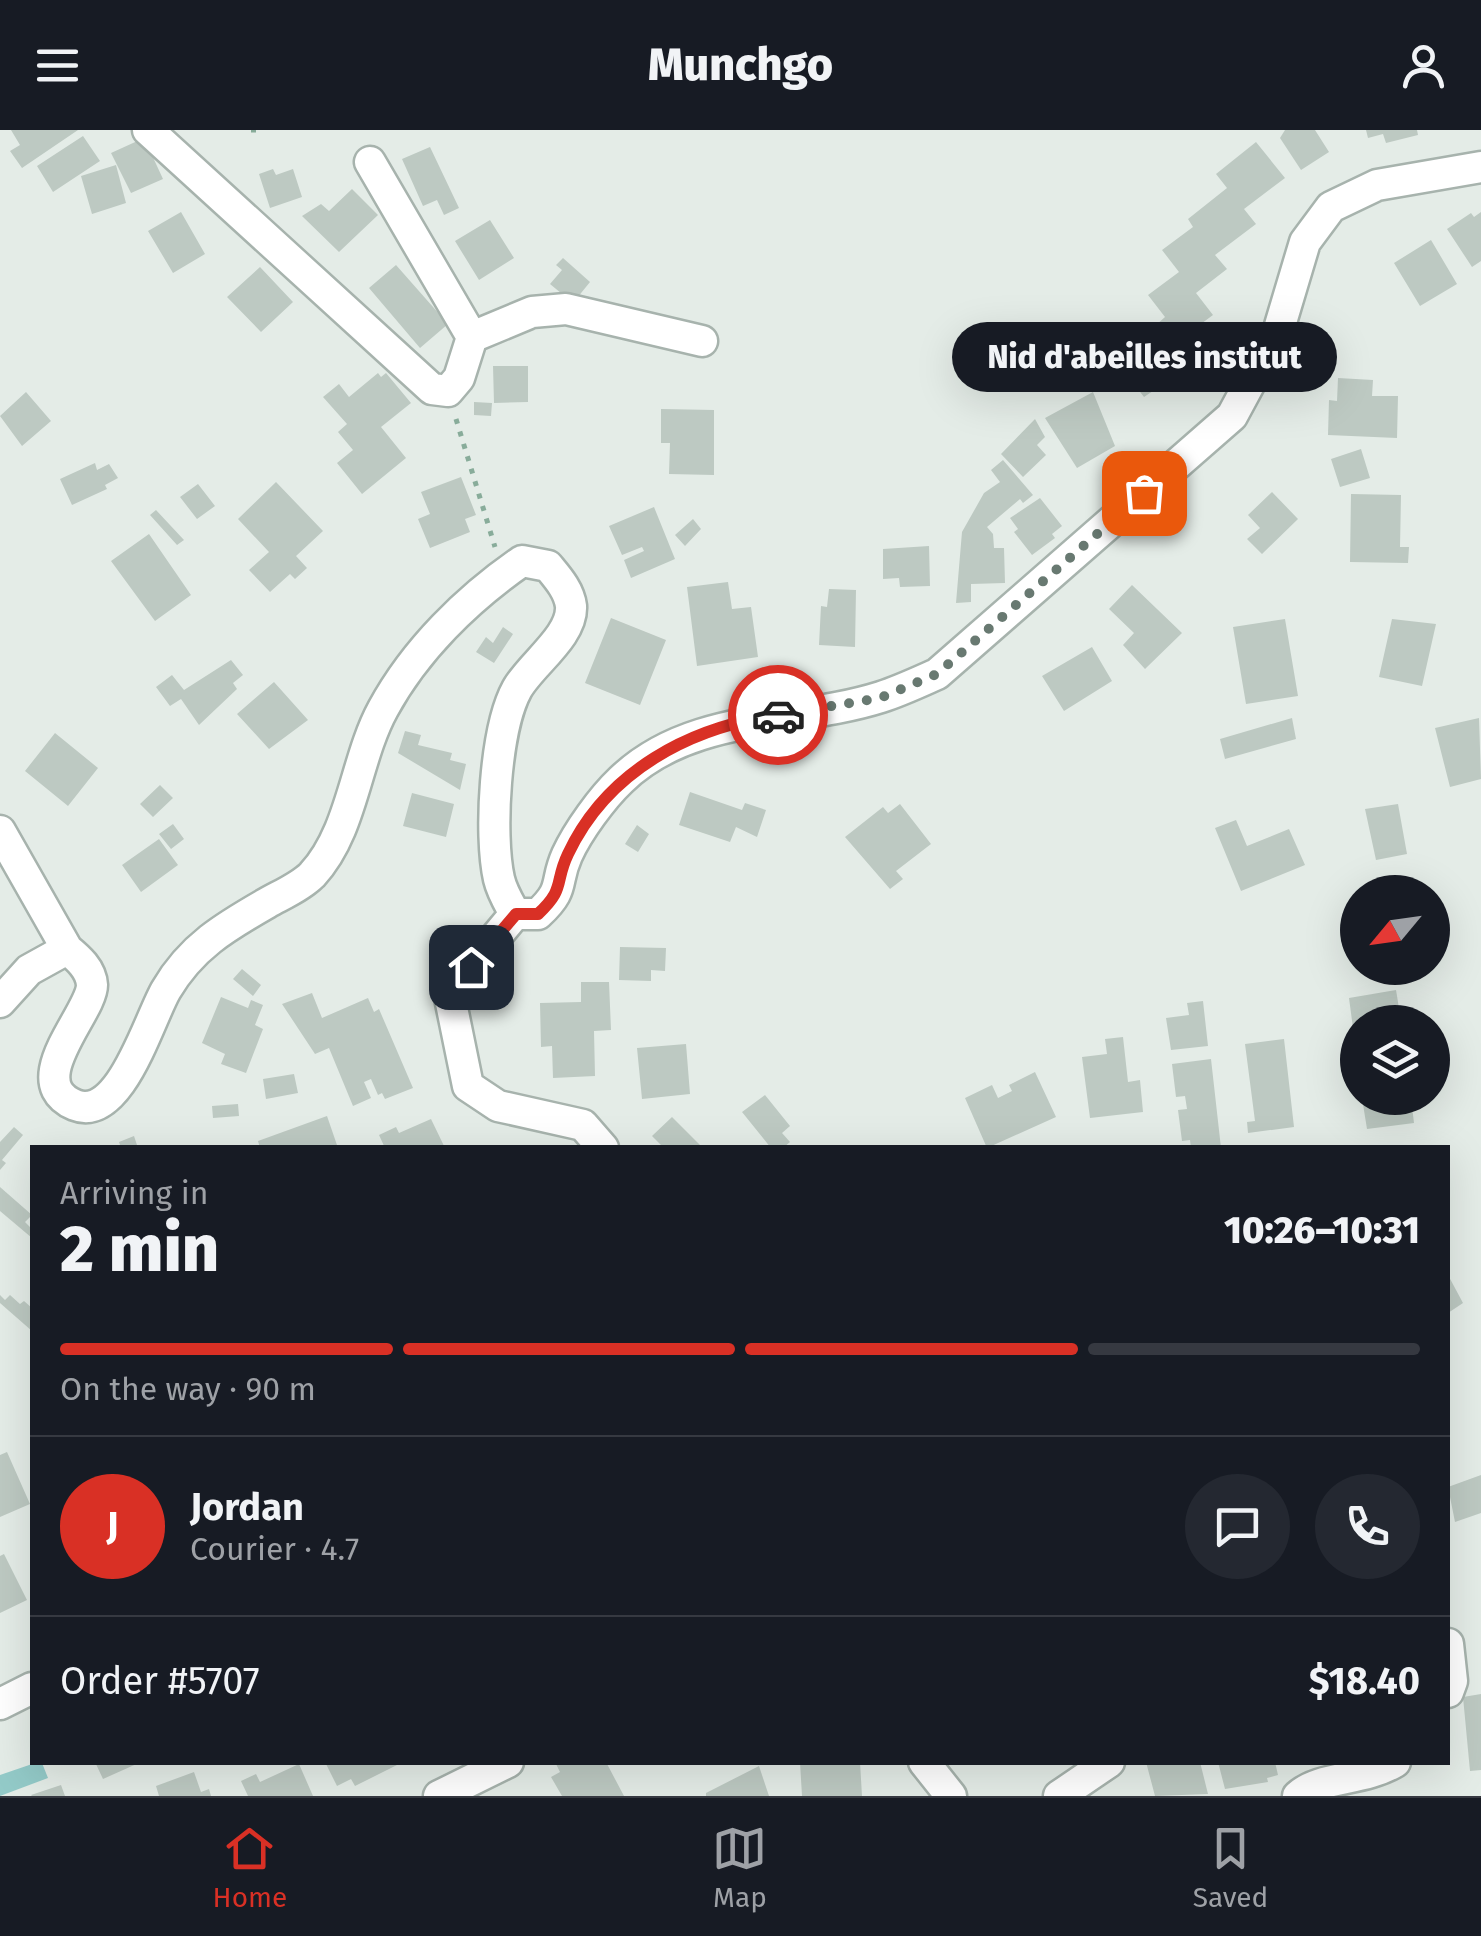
<!DOCTYPE html>
<meta charset="utf-8">
<style>
body{margin:0;font-family:"Fira Sans",sans-serif;background:#242831;color:#f1f3f6;height:100vh;display:flex;flex-direction:column;font-size:38px;white-space:nowrap}
*{box-sizing:border-box;margin:0}
p{font-size:32px;color:#9ea1a6}
.icon{flex:none;width:55px;height:55px;fill:none;stroke:currentColor;stroke-width:2;stroke-linecap:round;stroke-linejoin:round}
.map{position:relative;flex:1;overflow:hidden}
.sheet{position:absolute;left:30px;top:1015px;width:1420px;height:620px;display:flex;flex-direction:column;background:#171b24;border-radius:0px;box-shadow:0 10px 40px #0002}
.sheet>*{flex:none}
.needle{width:65px;rotate:241deg}
.buttons{position:absolute;left:1340px;top:745px;display:grid;gap:20px}
.buttons a{display:grid;place-items:center;width:110px;height:110px;border-radius:50%;background:#171b24;box-shadow:0 10px 40px #0002;font-size:50px}
.pin{position:absolute;display:grid;place-items:center;width:85px;height:85px;color:#fff;margin:-42px;border-radius:20px;box-shadow:0 5px 15px #0006}
.courier{position:absolute;display:grid;place-items:center;width:100px;height:100px;margin:-50px;border:8px solid #d93025;border-radius:50%;background:#fff;color:#222;box-shadow:0 2px 12px #0007}
.bubble{position:absolute;height:70px;border-radius:35px;background:#171b24;box-shadow:0 10px 40px #0002;font-size:32px;font-weight:800;line-height:70px;text-align:center}
.overview em{font-style:normal;font-weight:800}
.overview div{display:flex;flex-direction:column-reverse}
.overview{display:flex;align-items:center;justify-content:space-between;height:170px;padding:0 30px}
h1{font-size:65px;font-weight:800;line-height:75px}
.bar{display:grid;grid-template-columns:repeat(4,1fr);gap:15px 10px;align-content:center;height:120px;padding:0 30px}
.bar i{height:12px;border-radius:8px;background:#363941}
.bar .current{background:#d93025}
.bar p{grid-column:span 4}
.line{display:flex;align-items:center;gap:25px;padding:0 30px;border-top:2px solid #363941}
.line div{flex:1}
.round{display:grid;place-items:center;flex:none;width:105px;height:105px;border-radius:52px;background:#242831}
header{display:flex;justify-content:space-between;align-items:center;height:130px;padding:0 30px;background:#171b24;font-size:45px;font-weight:800}
.menu{display:flex;justify-content:space-around;align-items:center;height:140px;border-top:2px solid #363941;background:#171b24;font-size:28px;color:#9ea1a6}
.menu a{display:grid;justify-items:center;gap:5px}
.menu .current{color:#d93025}
.map>svg:first-child{display:block}
.water{fill:#93cac8}
.building{fill:#bdc9c2}
.lines{fill:none;stroke-linecap:round;stroke-linejoin:round}
.street-casing{stroke:#a7b3ad;stroke-width:35}
.path{stroke:#88ac9a;stroke-width:5;stroke-dasharray:5 8;stroke-linecap:butt}
.street{stroke:#fff;stroke-width:30}
.done{stroke:#687971;stroke-width:10;stroke-dasharray:0 18}
.route{stroke:#d93025;stroke-width:12}
</style>
<header><svg class="icon" aria-label="menu" viewBox="0 0 24 24"><path d="M4 6h16M4 12h16M4 18h16"/></svg>Munchgo<svg class="icon" aria-label="person" viewBox="0 0 24 24"><circle cx="12" cy="8" r="4"/><path d="M4 21q1-7 8-7t8 7"/></svg></header>
<div class="map">
<svg width="1481" height="1666" viewBox="0 0 1481 1666">
<rect width="100%" height="100%" fill="#e4ece7"/>
<path class="water" d="M35,1633H42L48,1648L0,1666V1645Z"/>
<path class="building" d="M11,0H78L22,38L10,21L20,15Z
M1285,0H1315L1329,22L1301,40L1280,8Z
M1366,0H1417L1418,5L1386,13L1383,4L1368,8Z
M83,6L100,31L53,62L37,36Z
M144,8L163,49L131,63L111,23Z
M1256,12L1285,48L1244,79L1256,94L1215,125L1227,139L1196,163L1213,185L1182,208L1199,230L1144,267L1116,231L1165,187L1148,165L1179,142L1162,120L1193,97L1188,89L1227,58L1216,44Z
M430,17L459,78L444,85L437,70L423,76L402,29Z
M116,35L126,73L92,84L81,46Z
M273,39L276,45L293,39L302,67L270,78L259,44Z
M352,59L378,85L339,122L302,86L321,74L329,81Z
M181,82L205,124L173,143L148,101Z
M1481,82V131L1472,137L1447,99L1471,83L1474,87Z
M490,90L514,128L479,150L455,111Z
M1431,110L1457,154L1420,176L1394,133Z
M563,128L590,152L573,173L550,154L562,140L556,135Z
M396,135L448,194L420,218L369,158Z
M260,137L293,172L261,202L227,167Z
M1046,214L1091,221L1087,248L1042,242Z
M493,236H528V272L494,273Z
M378,243L381,247L386,243L411,273L381,297L406,328L362,364L337,333L353,320L338,302L347,294L323,267L339,254L349,267Z
M1338,248L1373,250L1372,266H1398L1397,308L1328,305L1329,270L1337,271Z
M26,262L51,291L22,316L0,286Z
M1093,262L1115,316L1077,338L1045,288Z
M474,272L492,273L491,286L474,285Z
M661,279L714,280V345L669,344L670,313H661Z
M1035,289L1045,307L1037,315L1046,325L1023,347L1001,324Z
M1361,319L1370,348L1340,357L1331,329Z
M1003,330L1033,365L1023,373L1020,369L987,397L993,404L994,418H1004L1005,453L971,454V472L956,473L962,402L984,363L1000,352L991,340Z
M95,333L97,340L109,334L118,348L105,355L107,359L72,375L60,349Z
M461,347L476,385L465,389L470,402L430,418L418,389L430,384L421,362Z
M276,352L323,401L296,426L307,438L295,449L290,444L270,462L249,440L269,422L238,389Z
M198,354L215,376L197,389L180,367Z
M1272,362L1298,389L1262,424L1247,409L1260,398L1248,385Z
M1351,364L1401,365L1400,417H1409L1408,433L1350,432Z
M1040,368L1062,396L1052,404L1055,408L1032,425L1014,402L1018,399L1010,388Z
M654,377L675,429L631,448L624,430L644,421L642,417L622,425L609,396Z
M156,380L184,410L177,415L150,385Z
M693,389L701,399L685,416L675,405Z
M149,404L191,465L155,491L111,431Z
M929,416L930,456L900,457L899,448L883,449V419Z
M728,452L732,479L751,477L758,527L697,536L687,457Z
M1132,455L1182,503L1145,539L1123,515L1134,503L1109,479Z
M829,459L856,460L855,517L819,515L821,476L827,477Z
M611,488L666,510L640,575L585,553Z
M1285,489L1298,566L1246,574L1233,497Z
M1392,489L1436,494L1422,556L1379,547Z
M503,497L513,504L494,533L476,522L486,507L493,513Z
M1092,517L1112,551L1064,581L1042,546Z
M231,530L243,545L233,553L237,559L199,595L181,569L170,576L156,557L172,545L184,560Z
M274,552L308,590L269,619L237,584Z
M1292,588L1296,609L1225,629L1220,609Z
M1479,588L1481,649L1450,657L1435,598Z
M405,601L421,605L418,615L452,623L450,630L466,634L460,660L398,623Z
M55,603L98,638L68,676L25,641Z
M160,655L173,668L153,687L140,674Z
M690,662L742,680L745,673L766,680L757,707L736,697L730,712L679,695Z
M412,663L454,674L446,707L403,696Z
M900,674L931,714L896,741L903,749L890,759L845,707L883,677L888,683Z
M1398,674L1407,724L1376,730L1365,679Z
M1236,690L1247,716L1289,699L1305,735L1241,761L1215,698Z
M173,694L184,709L171,719L159,704Z
M637,695L649,704L638,722L625,714Z
M159,709L178,735L141,762L122,735Z
M620,817L666,818L665,841L651,840V851L619,850Z
M242,839L261,855L253,866L233,849Z
M581,852H609L611,900L594,901L595,946L553,948L552,916L541,917L540,873L581,872Z
M1396,860L1401,890L1358,892L1355,913L1349,868Z
M312,863L322,888L368,868L374,882L379,879L413,958L385,969L382,963L378,965L371,949L364,952L371,968L353,976L329,918L315,924L282,874Z
M221,867L248,878L251,870L263,875L255,895L263,899L246,943L221,934L225,924L202,913Z
M1203,871L1208,916L1171,920L1166,888L1189,885L1187,873Z
M1123,907L1128,952L1140,950L1143,982L1090,988L1082,927L1107,924L1105,909Z
M1284,909L1294,997L1248,1003L1247,992L1255,991L1245,914Z
M686,914L690,964L642,969L637,918Z
M1211,929L1221,1018H1191L1190,1010L1182,1011L1178,980L1187,979L1185,966L1176,967L1172,934Z
M1035,942L1056,987L987,1018L965,968L992,955L998,968L1012,961L1009,955Z
M294,944L298,963L266,969L263,949Z
M765,965L790,996L782,1003L790,1012L783,1018H771L742,982Z
M1362,968H1411L1414,993L1367,999Z
M238,974L239,986L213,988L212,976Z
M327,986L338,1018H260L258,1011Z
M672,987L703,1018H664L652,1006Z
M431,989L445,1018H385L379,1005L396,997L399,1003Z
M14,997L23,1005L2,1030L6,1033L0,1040V1012Z
M134,1006L138,1018H121L119,1012Z
M0,1057L32,1085L25,1092L32,1099V1108L0,1081Z
M1448,1145L1463,1173L1448,1183Z
M0,1165L5,1170L10,1165L20,1174L24,1171L32,1178V1201L0,1173Z
M7,1322L30,1374L0,1387V1325Z
M1481,1345V1383L1455,1392L1448,1357Z
M4,1424L27,1470L0,1483V1426Z
M1481,1564V1640L1470,1641L1463,1567Z
M95,1632H141L103,1649Z
M325,1632H403L355,1656L351,1649L337,1656Z
M555,1632H606L624,1666H562L551,1647L560,1642Z
M800,1632H860L862,1666H802Z
M1146,1632H1200L1208,1664L1155,1666Z
M1218,1632H1275L1278,1645L1267,1648L1268,1652L1225,1659Z
M299,1634L313,1666H248L241,1651L256,1644L260,1652Z
M759,1636L769,1666H706V1663Z
M194,1642L201,1662L209,1659L211,1666H159L156,1656Z
M61,1655L65,1666H32L31,1665Z"/>
<g class="lines">
<g class="street-casing">
<path id="street" d="M148,0L432,259L448,261L459,248L472,207L370,32
M472,207L532,182L566,179L702,211
M0,701L67,819
M515,784L449,863L468,956L498,976L583,995L603,1018
M0,872L29,840L67,819C78,828 91,839 92,855C92,883 20,952 75,975C120,993 149,889 166,860C191,817 225,797 267,773C281,765 300,757 312,745C353,701 355,630 383,579C415,520 467,469 522,431L548,436C557,447 569,460 571,476C573,506 531,534 517,559C495,599 489,705 499,749C502,762 509,773 515,784H538C566,758 554,754 567,725C578,701 602,668 621,650C690,583 796,594 881,567C900,561 919,552 937,544L1232,286L1279,199L1305,112L1331,77L1377,55L1481,37
M1448,1514L1452,1551L1448,1562
M0,1574L32,1558
M924,1632L951,1666
M439,1666L508,1632
M1059,1666L1109,1632
M1298,1666C1320,1646 1363,1651 1395,1632"/>
</g>
<path class="path" d="M251,0H259
M456,289L495,417"/>
<use href="#street" class="street"/>
</g>
<g class="lines">
<path class="done" d="M778,585L880,568L937,544L1144,363"/>
<path class="route" d="M471,837L516,784H538C566,758 554,753 568,724C607,641 690,597 778,585"/>
</g>
</svg>
<div class="buttons">
<a><svg class="needle" viewBox="-14 -14 28 28"><path d="M0-13l5 13h-10z" fill="#e53935"/><path d="M0 13l5-13h-10z" fill="#9ea1a6"/></svg></a>
<a><svg class="icon" aria-label="layers" viewBox="0 0 24 24"><path d="M12 4l9 5-9 5-9-5zM3 14l9 5 9-5"/></svg></a>
</div>
<div class="pin" style="left:1144px;top:363px;background:#ea580c"><svg class="icon" aria-label="bag" viewBox="0 0 24 24"><path d="M5 8h14l-1 12H6zM9 8a3 3 0 0 1 6 0"/></svg></div>
<div class="pin" style="left:471px;top:837px;background:#1f2937"><svg class="icon" aria-label="home" viewBox="0 0 24 24"><path d="M3 11l9-7 9 7M6 9v11h12V9"/></svg></div>
<div class="courier" style="left:778px;top:585px"><svg class="icon" aria-label="car" viewBox="0 0 24 24"><path d="M5 17H2v-5l4-1 3-4h7l3 4 3 1v5h-3M9 17h6M6 11h13"/><circle cx="7" cy="17" r="2"/><circle cx="17" cy="17" r="2"/></svg></div>
<div class="bubble" style="left:952px;top:192px;width:385px">Nid d'abeilles institut</div>
<section class="sheet">
<div class="overview"><div><h1>2 min</h1><p>Arriving in</p></div><em>10:26–10:31</em></div>
<div class="bar"><i class="current"></i><i class="current"></i><i class="current"></i><i></i><p>On the way · 90 m</p></div>
<div class="line" style="height:180px"><b class="round" style="background:#d93025;color:#fff">J</b><div><b>Jordan</b><p>Courier · 4.7</p></div><a class="round"><svg class="icon" aria-label="chat" viewBox="0 0 24 24"><path d="M4 5h16v11H9l-5 4z"/></svg></a><a class="round"><svg class="icon" aria-label="phone" viewBox="0 0 24 24"><path d="M5 4h4l2 5-3 2q2 4 5 5l2-3 5 2v4C11 20 4 13 5 4z"/></svg></a></div>
<div class="line" style="height:130px"><div>Order #5707</div><b>$18.40</b></div>
</section>
</div>
<nav class="menu">
<a class="current"><svg class="icon" aria-label="home" viewBox="0 0 24 24"><path d="M3 11l9-7 9 7M6 9v11h12V9"/></svg>Home</a>
<a><svg class="icon" aria-label="map" viewBox="0 0 24 24"><path d="M3 6l6-2 6 2 6-2v14l-6 2-6-2-6 2zM9 4v14M15 6v14"/></svg>Map</a>
<a><svg class="icon" aria-label="saved" viewBox="0 0 24 24"><path d="M7 4h10v16l-5-4-5 4z"/></svg>Saved</a>
</nav>
